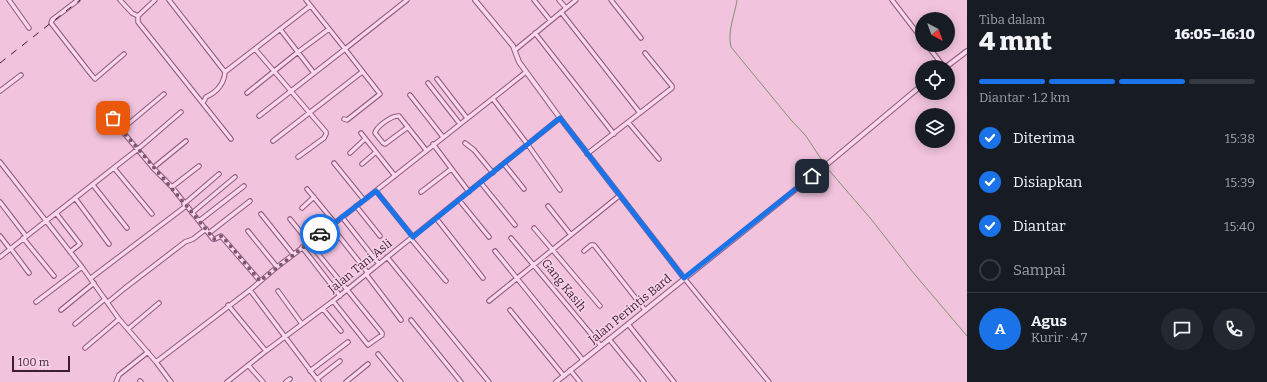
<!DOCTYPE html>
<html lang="id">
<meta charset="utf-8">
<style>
body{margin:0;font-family:Bitter,serif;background:#242831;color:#f1f3f6;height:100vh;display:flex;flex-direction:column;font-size:15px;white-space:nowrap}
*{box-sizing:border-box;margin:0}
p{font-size:13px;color:#9ea1a6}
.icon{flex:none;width:22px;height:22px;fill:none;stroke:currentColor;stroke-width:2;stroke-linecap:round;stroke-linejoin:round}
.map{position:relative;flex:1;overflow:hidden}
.sheet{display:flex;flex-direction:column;background:#171b24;width:300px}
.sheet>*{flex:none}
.needle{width:26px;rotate:139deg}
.controls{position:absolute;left:915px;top:12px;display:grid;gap:8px}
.controls a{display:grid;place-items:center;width:40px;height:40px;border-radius:50%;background:#171b24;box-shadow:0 2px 10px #0003;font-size:20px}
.scale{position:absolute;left:12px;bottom:10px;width:58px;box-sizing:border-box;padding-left:4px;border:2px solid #3c1d35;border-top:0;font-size:11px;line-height:14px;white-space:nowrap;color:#3c1d35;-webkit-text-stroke:3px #f8d3e8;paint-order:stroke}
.pin{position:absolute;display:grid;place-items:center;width:34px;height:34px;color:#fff;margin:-17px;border-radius:8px;box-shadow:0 2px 6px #0006}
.courier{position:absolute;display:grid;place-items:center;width:40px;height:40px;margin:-20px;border:3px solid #1a73e8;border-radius:50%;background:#fff;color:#222;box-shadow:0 1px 5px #0007}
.headline em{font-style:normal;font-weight:800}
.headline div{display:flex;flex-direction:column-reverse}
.headline{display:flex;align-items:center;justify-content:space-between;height:68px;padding:0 12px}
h1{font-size:26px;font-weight:800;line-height:30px}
.bar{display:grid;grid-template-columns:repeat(4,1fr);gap:6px 4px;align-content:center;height:48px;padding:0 12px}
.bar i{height:5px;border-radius:3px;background:#363941}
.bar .on{background:#1a73e8}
.bar p{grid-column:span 4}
.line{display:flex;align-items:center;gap:10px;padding:0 12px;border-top:1px solid #363941}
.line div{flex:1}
.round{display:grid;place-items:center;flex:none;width:42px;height:42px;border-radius:21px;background:#242831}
ol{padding:0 12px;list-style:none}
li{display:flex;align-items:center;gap:12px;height:44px}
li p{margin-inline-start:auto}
li .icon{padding:4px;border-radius:50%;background:#1a73e8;color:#fff;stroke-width:4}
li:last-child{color:#9ea1a6}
li i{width:22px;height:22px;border:2px solid #363941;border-radius:50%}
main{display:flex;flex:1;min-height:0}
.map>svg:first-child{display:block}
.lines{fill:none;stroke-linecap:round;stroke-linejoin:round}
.stream{stroke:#80936b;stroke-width:1}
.minor-casing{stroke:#8d587f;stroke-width:5.5}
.tertiary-casing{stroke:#8d587f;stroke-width:6}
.minor{stroke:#fbd7eb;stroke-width:3.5}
.tertiary{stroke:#fbd7eb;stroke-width:4}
.rail{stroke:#3c1d35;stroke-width:1;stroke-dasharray:7 7;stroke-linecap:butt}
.done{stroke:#7b5770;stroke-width:4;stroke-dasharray:0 7.2}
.route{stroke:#1a73e8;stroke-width:5}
.labels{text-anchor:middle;stroke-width:3;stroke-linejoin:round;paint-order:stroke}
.street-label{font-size:12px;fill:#3c1d35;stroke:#f8d3e8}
</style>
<main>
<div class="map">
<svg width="967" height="382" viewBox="0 0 967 382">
<rect width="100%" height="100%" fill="#f1c3dd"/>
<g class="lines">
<path class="stream" d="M737,0C735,15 727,31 731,47L791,120L806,136L825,165
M827,168L871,219L911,270L967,336"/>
<g class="minor-casing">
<path id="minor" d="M9,0L29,28
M78,0L52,20L51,23L90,73L95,79L124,54
M120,0L132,13L138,16
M155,0L138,16V22L231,139
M169,0L225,72L310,6
M534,0L550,20
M559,0L566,8
M611,0L641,38
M892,0L922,39
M561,12L640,113
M280,29L314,73
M535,33L614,134
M927,45L944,67
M255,49L326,132V134L324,138L298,157
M515,50L576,0
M437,79L467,118
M428,83L460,124
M0,91L21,75
M247,93L298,52L329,29
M410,95L443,137
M493,99L528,145L560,190
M203,103L206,97C217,92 224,84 225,72
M120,109V112L113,118V120L153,168L172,187L213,239H215L221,236L260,281
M259,116L345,49L306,0
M344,119L347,120L380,94L345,49L407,0
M628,122L659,159
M408,127L385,144L383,143L375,133C376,127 392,115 399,116L426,150
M121,130L164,94
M361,133L395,176
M273,141L362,72
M465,143L474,150L493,173
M433,144L469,192
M350,153L365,139
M587,154L672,88V86L645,53
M0,162L82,267L119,319L156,362
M334,163L364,200
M362,164L376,152
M504,164L524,189
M114,168L152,214
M153,168L186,141
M481,183L515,225
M93,185L127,228
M172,187L199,166
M307,189L335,223
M376,191L413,237
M421,192L451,169
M75,198L109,244
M459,200L489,237
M0,202L26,236
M184,204L219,174
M356,206L380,236
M548,206L571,235
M302,208L314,197
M56,213L80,244L70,252
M192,213L235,177
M261,214L293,254
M342,217L379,264
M436,218L483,278
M290,219L382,333V335L368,345L333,301
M199,221L244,186
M331,226L368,273
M534,228L600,306
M248,231L277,267
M209,233L250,201
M0,236L10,249
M23,238L54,276
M511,238L601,346
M411,239L446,281
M302,247L340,296
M11,249L29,273
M495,251L583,360
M584,251L591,245H594L645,310
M0,257L138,149L181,112
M387,257L489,382
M366,274L401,320
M91,278L186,206
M684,278L769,382
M278,291L302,324
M489,301L619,196
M36,302L82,267
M108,302L125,288L185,242L193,239L206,229
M228,305L266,351
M323,309L341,331
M61,310L94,283
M510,310L564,376
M411,320L461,382
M75,324L105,299
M628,324L674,382
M128,329L159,303
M609,339L644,382
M85,348L119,319
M378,354L401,382
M248,365L263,382
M570,370L580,382
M310,371L348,342
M317,379L340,361
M140,381L141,382
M116,382L119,375L148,352
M171,382L156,362L250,290
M227,382L266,351L333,301L560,118
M286,382L290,379
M319,382L250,290L277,267L335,223L526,72
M346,382L368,364"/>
</g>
<g class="tertiary-casing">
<path id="tertiary" d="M475,0L513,46L519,62L560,118L684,278
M946,67L967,51
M556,382L831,161L922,85"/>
</g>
<use href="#minor" class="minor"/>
<use href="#tertiary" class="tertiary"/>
<path class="rail" d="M0,63L80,0"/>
</g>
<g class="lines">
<path class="done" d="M113,118V120C147,159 181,199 214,239L222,236L260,281L320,234"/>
<path class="route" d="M320,234L376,191L413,237L560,118L684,278L812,176"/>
</g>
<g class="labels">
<g class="street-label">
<text transform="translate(360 266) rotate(-39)" y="4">Jalan Tani Asli</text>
<text transform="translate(564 285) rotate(51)" y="4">Gang Kasih</text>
<text transform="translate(630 309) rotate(-39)" y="4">Jalan Perintis Bard</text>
</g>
</g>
</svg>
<div class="controls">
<a><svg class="needle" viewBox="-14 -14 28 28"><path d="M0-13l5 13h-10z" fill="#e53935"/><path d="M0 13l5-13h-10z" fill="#9ea1a6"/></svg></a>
<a><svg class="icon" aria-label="locate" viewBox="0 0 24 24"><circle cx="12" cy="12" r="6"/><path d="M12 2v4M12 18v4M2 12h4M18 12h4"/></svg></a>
<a><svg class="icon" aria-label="layers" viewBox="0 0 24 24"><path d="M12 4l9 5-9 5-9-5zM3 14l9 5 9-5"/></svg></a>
</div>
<div class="scale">100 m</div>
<div class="pin" style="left:113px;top:118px;background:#ea580c"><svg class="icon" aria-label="bag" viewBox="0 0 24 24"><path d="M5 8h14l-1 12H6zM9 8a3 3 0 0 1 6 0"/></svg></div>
<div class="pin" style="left:812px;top:176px;background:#1f2937"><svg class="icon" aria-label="home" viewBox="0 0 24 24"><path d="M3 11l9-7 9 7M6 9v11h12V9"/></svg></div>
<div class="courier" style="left:320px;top:234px"><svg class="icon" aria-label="car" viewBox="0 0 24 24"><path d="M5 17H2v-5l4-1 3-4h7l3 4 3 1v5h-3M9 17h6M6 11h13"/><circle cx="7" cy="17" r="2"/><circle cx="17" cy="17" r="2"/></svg></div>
</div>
<section class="sheet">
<div class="headline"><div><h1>4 mnt</h1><p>Tiba dalam</p></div><em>16:05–16:10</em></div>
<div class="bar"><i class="on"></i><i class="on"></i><i class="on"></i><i></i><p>Diantar · 1.2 km</p></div>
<ol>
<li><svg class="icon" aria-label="check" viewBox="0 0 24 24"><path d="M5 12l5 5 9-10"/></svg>Diterima<p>15:38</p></li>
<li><svg class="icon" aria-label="check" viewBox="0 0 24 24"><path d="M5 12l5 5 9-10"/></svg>Disiapkan<p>15:39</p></li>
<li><svg class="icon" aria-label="check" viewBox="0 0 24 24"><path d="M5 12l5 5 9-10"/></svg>Diantar<p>15:40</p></li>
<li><i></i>Sampai</li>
</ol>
<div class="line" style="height:72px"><b class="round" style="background:#1a73e8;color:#fff">A</b><div><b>Agus</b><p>Kurir · 4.7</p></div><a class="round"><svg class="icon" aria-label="chat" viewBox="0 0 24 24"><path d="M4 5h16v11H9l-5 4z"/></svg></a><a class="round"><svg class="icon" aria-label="phone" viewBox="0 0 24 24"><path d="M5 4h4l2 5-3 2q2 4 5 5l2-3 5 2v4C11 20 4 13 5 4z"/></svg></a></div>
</section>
</main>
